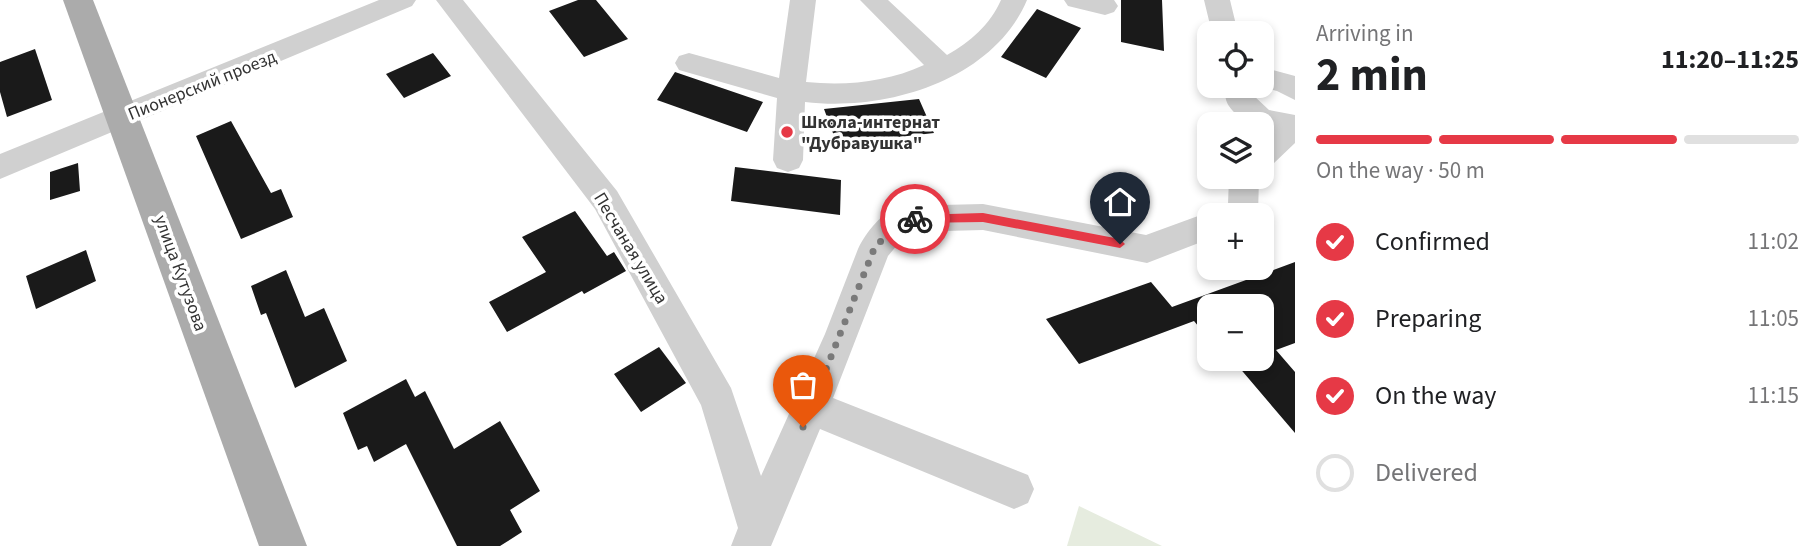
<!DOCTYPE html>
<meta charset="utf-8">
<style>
body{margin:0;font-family:"Source Sans 3",sans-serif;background:#f2f2f2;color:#202124;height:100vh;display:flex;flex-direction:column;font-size:26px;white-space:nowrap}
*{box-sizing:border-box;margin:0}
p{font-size:23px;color:#757577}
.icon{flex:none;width:38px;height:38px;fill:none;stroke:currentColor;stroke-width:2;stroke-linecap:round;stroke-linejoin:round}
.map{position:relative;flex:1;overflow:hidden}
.panel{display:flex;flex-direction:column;background:#fff;width:525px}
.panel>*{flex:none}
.controls{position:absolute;left:1197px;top:21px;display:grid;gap:14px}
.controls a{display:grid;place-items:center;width:77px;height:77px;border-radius:14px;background:#fff;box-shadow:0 4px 10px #0003;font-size:35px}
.pin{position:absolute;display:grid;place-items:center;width:60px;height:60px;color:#fff;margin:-72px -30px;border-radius:50% 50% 50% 0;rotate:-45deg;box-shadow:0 0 7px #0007}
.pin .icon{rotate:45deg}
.courier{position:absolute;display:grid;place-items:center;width:70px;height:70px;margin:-35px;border:5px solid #e63946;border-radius:50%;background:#fff;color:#222;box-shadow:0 2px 9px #0007}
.head em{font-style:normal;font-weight:700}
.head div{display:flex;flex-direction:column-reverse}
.head{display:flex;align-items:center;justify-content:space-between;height:119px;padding:0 21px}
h1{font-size:46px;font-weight:700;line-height:52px}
.bar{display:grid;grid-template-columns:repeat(4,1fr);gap:10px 7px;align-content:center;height:84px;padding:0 21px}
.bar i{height:9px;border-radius:5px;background:#e0e0e0}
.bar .on{background:#e63946}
.bar p{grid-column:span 4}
ol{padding:0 21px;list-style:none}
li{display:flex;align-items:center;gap:21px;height:77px}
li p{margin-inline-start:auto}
li .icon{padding:7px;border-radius:50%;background:#e63946;color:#fff;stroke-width:4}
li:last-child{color:#757577}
li i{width:38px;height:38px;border:4px solid #e0e0e0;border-radius:50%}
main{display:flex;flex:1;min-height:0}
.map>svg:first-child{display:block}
.green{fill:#e6ecdf}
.building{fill:#1a1a1a}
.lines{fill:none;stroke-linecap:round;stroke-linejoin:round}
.minor{fill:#d0d0d0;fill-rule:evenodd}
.major{fill:#ababab;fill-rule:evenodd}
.route{fill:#e63946}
.done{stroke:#7a7a7a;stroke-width:7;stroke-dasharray:0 12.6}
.poi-dot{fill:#e63946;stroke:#fff;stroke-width:2.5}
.labels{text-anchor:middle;stroke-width:7;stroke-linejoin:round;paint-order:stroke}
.street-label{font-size:18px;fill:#333;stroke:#fff}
.poi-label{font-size:18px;font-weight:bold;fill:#333;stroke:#fff;text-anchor:start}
</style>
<main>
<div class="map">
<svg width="1295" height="546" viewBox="0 0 1295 546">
<rect width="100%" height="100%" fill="#fff"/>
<path class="green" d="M1079,506L1162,546H1067Z"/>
<path class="building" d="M578,0H596L628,39L584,57L549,11Z
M1121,0H1162L1164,51L1121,42Z
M1037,9L1081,28L1046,78L1001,57Z
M35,49L52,100L7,117L0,92V62Z
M433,53L451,76L404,98L386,74Z
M675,72L763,102L747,132L657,100Z
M919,99L934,133L837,144L824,109Z
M231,121L271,193L281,189L293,217L241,239L196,136Z
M78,163L80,191L50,200V172Z
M735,167L841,180L840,215L731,201Z
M575,211L607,256L614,252L626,271L584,294L582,291L507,332L489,302L546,272L522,237Z
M86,250L96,281L36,309L26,276Z
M1295,262V343L1276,350L1295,372V433L1232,359H1262V306H1209V339L1194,321L1079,364L1046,319L1151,282L1172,307Z
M286,270L305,317L324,308L347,361L295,388L266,313L261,315L251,286Z
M659,347L686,383L641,412L614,374Z
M406,379L415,397L425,391L454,449L500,421L540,491L510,510L522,532L500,546H457L406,444L374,462L367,446L358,450L343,413Z"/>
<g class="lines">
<path class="minor" d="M379,0H416L412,6L0,179V154Z
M436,0H463L617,191L731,388L761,476L825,334L858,249C866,232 882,212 900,206L983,204L1146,235L1209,212L1219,215H1209V239L1147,263L983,230L908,232L888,256L833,398L1028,475L1034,489L1028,503L1014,509L820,429L771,546H731L738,528L701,405L595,209Z
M790,0H816L806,82C847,86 887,82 924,65L860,0H888L947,55C970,42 990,25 1001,0H1027C993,81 885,112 805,102L803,160L799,168L788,172L777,168L773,160L777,98L679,70L675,63L679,56L689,53L779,78Z
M1064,0H1114L1118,6L1114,12L1105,15L1068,6Z
M1204,0H1230L1238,33H1212Z
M1262,67L1295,76V100L1277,91L1258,86H1262Z
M1226,86H1254L1253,95L1269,110L1295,115V143L1273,164L1262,167V138L1269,132L1262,130V124H1247C1234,111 1222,106 1226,86Z
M1229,177H1259L1258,215H1219L1224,206L1228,204Z"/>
<path class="major" d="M63,0H93L307,546H259Z"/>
</g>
<path class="route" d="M983,213L1120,239L1125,244L1120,248L983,222L915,223L910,219L915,215Z"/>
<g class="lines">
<path class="done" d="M803,427L874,249L900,219H915"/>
</g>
<circle class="poi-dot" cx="787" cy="132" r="7"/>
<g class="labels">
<g class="street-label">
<text transform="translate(202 85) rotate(-22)" y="6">Пионерский проезд</text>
<text transform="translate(631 248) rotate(59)" y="6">Песчаная улица</text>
<text transform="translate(181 273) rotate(70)" y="6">улица Кутузова</text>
</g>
<g class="poi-label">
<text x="801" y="128">Школа-интернат<tspan x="801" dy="21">"Дубравушка"</tspan></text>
</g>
</g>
</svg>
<div class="controls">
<a><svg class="icon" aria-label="locate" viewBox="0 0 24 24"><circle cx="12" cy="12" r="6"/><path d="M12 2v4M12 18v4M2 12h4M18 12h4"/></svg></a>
<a><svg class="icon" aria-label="layers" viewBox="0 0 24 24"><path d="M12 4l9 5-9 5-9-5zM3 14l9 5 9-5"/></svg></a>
<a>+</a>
<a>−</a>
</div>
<div class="pin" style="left:803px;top:427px;background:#ea580c"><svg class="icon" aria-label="bag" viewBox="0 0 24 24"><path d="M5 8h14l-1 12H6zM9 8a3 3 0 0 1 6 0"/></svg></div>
<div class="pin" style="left:1120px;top:244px;background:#1f2937"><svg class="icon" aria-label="home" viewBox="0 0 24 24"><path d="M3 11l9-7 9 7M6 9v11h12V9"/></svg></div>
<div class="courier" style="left:915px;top:219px"><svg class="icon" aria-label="bike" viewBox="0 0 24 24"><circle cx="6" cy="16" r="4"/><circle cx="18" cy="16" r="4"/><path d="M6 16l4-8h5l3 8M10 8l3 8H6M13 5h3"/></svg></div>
</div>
<section class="panel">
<div class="head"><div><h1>2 min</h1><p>Arriving in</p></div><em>11:20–11:25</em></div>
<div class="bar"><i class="on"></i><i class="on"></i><i class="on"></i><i></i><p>On the way · 50 m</p></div>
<ol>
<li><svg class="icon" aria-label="check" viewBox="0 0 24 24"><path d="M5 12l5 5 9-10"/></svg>Confirmed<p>11:02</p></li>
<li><svg class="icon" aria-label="check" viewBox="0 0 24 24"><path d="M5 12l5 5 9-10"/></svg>Preparing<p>11:05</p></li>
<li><svg class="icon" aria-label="check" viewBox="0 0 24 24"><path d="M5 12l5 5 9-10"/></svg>On the way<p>11:15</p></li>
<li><i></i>Delivered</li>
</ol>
</section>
</main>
